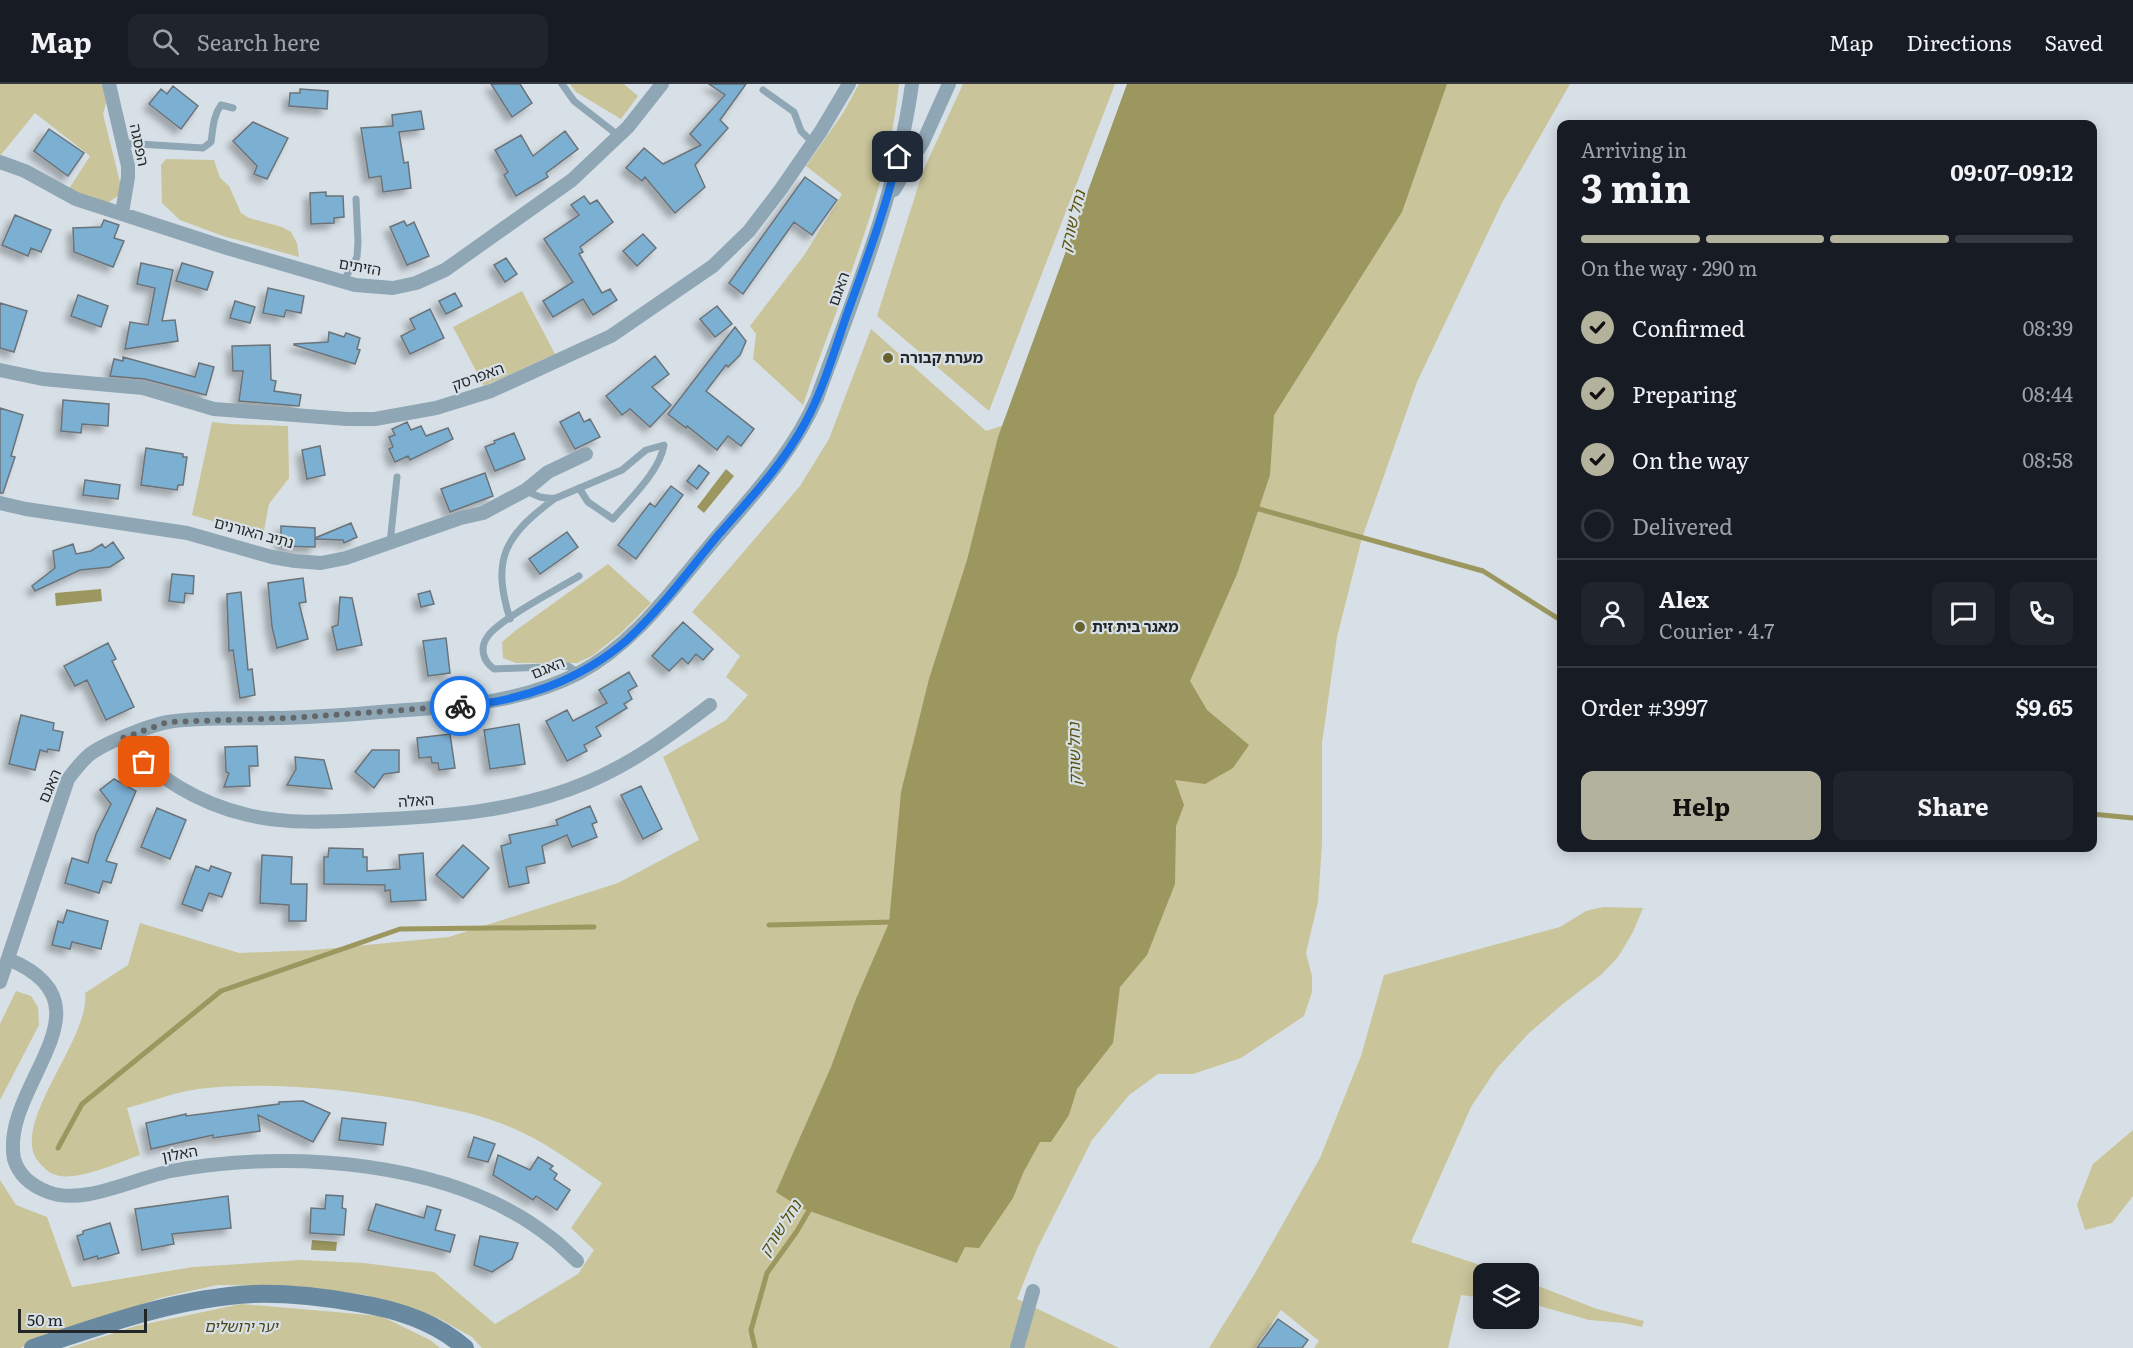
<!DOCTYPE html>
<meta charset="utf-8">
<style>
body{margin:0;font-family:Literata,"Noto Sans Hebrew",serif;background:#20242c;color:#f1f3f6;height:100vh;display:flex;flex-direction:column;font-size:22px;white-space:nowrap}
*{box-sizing:border-box;margin:0}
p{font-size:20px;color:#9ea1a6}
.icon{flex:none;width:33px;height:33px;fill:none;stroke:currentColor;stroke-width:2;stroke-linecap:round;stroke-linejoin:round}
.map{position:relative;flex:1;overflow:hidden}
.sheet{position:absolute;left:1557px;top:36px;width:540px;height:732px;display:flex;flex-direction:column;background:#171b24;border-radius:12px;box-shadow:0 3px 15px #0003}
.sheet>*{flex:none}
.buttons{position:absolute;left:1473px;top:1179px;display:grid;gap:12px}
.buttons a{display:grid;place-items:center;width:66px;height:66px;border-radius:12px;background:#171b24;box-shadow:0 3px 15px #0003;font-size:30px}
.scale{position:absolute;left:18px;bottom:15px;width:129px;box-sizing:border-box;padding-left:6px;border:3px solid #232628;border-top:0;font-size:16px;line-height:21px;white-space:nowrap;color:#232628;-webkit-text-stroke:4px #d7e0e6;paint-order:stroke}
.pin{position:absolute;display:grid;place-items:center;width:51px;height:51px;color:#fff;margin:-26px;border-radius:12px;box-shadow:0 3px 9px #0006}
.courier{position:absolute;display:grid;place-items:center;width:60px;height:60px;margin:-30px;border:4px solid #1a73e8;border-radius:50%;background:#fff;color:#222;box-shadow:0 2px 8px #0007}
.overview em{font-style:normal;font-weight:700}
.overview div{display:flex;flex-direction:column-reverse}
.overview{display:flex;align-items:center;justify-content:space-between;height:102px;padding:0 24px}
h1{font-size:39px;font-weight:700;line-height:45px}
.bar{display:grid;grid-template-columns:repeat(4,1fr);gap:9px 6px;align-content:center;height:72px;padding:0 24px}
.bar i{height:8px;border-radius:4px;background:#363941}
.bar .on{background:#b3b29c}
.bar p{grid-column:span 4}
.line{display:flex;align-items:center;gap:15px;padding:0 24px;border-top:2px solid #363941}
.line div{flex:1}
.round{display:grid;place-items:center;flex:none;width:63px;height:63px;border-radius:12px;background:#20242c}
ol{padding:0 24px;list-style:none}
li{display:flex;align-items:center;gap:18px;height:66px}
li p{margin-inline-start:auto}
li .icon{padding:6px;border-radius:50%;background:#b3b29c;color:#111;stroke-width:4}
li:last-child{color:#9ea1a6}
li i{width:33px;height:33px;border:3px solid #363941;border-radius:50%}
.action{display:flex;gap:12px;margin-top:auto;padding:12px 24px}
.action a{flex:1;height:69px;border-radius:12px;background:#b3b29c;color:#111;font-size:24px;font-weight:700;line-height:69px;text-align:center}
.action a+a{background:#20242c;color:#f1f3f6}
header{display:flex;align-items:center;gap:36px;box-sizing:border-box;height:84px;padding:0 30px;background:#171b24;border-bottom:2px solid #363941}
header strong{font-size:28px}
nav{display:flex;gap:33px;margin-inline-start:auto;font-size:21px}
.search{width:420px;height:54px;background:#20242c;display:flex;align-items:center;gap:15px;box-sizing:border-box;padding:0 21px;border-radius:12px;color:#9ea1a6;font-size:22px}
.map>svg:first-child{display:block}
.green{fill:#c9c49a}
.water{fill:#9c965f}
.lines{fill:none;stroke-linecap:round;stroke-linejoin:round}
.stream{stroke:#9c965f;stroke-width:5}
.building{fill:#7cb0d3;stroke:#6b7379;stroke-width:1.5;filter:url(#shadow)}
.lane{stroke:#8fa6b5;stroke-width:7}
.street{stroke:#8fa6b5;stroke-width:14}
.secondary{stroke:#6889a0;stroke-width:18}
.done{stroke:#62676a;stroke-width:6;stroke-dasharray:0 10.8}
.route{stroke:#1a73e8;stroke-width:8}
.poi-dot{fill:#68622e;stroke:#d7e0e6;stroke-width:2}
.labels{text-anchor:middle;stroke-width:4.5;stroke-linejoin:round;paint-order:stroke}
.street-label{font-size:15px;fill:#232628;stroke:#d7e0e6}
.poi-label{font-size:15px;font-weight:bold;fill:#232628;stroke:#d7e0e6;text-anchor:start}
.park-label{font-size:15px;font-style:italic;fill:#4b461a;stroke:#d7e0e6}
.water-label{font-size:16px;font-style:italic;fill:#58500c;stroke:#d7e0e6}
</style>
<header>
<strong>Map</strong>
<div class="search"><svg class="icon" aria-label="search" viewBox="0 0 24 24"><circle cx="10" cy="10" r="6"/><path d="M15 15l6 6"/></svg>Search here</div>
<nav><a>Map</a><a>Directions</a><a>Saved</a></nav>
</header>
<div class="map">
<svg width="2133" height="1264" viewBox="0 0 2133 1264">
<defs>
<filter id="shadow"><feDropShadow dx="-5.5" dy="5.5" stdDeviation="3" flood-color="#0004"/></filter>
</defs>
<rect width="100%" height="100%" fill="#d7e0e6"/>
<path class="green" d="M0,0H101L110,5L103,30L121,102L118,112L101,123L63,114L90,72L35,29L0,72Z
M570,0H624L638,12L621,35L576,8Z
M859,0H899C888,111 838,216 803,321L753,275L756,250L750,242L805,170L842,110L806,82L843,29Z
M963,0H1115L989,327L877,232L923,87Z
M1333,0H1570L1502,119L1417,298L1362,454L1337,553L1322,659V759L1318,818L1306,869L1312,892V908L1304,932L1241,974L1193,990H1158L1129,1011L1092,1056L1037,1165L1017,1215L1119,1264H482L472,1253L438,1234L366,1211L295,1202L217,1201L160,1214L20,1264H0V1096L16,1121L47,1133L72,1203L193,1183L301,1176L364,1179L434,1188L495,1240L578,1190L594,1166L571,1144L602,1099C569,1076 538,1053 500,1039C472,1028 441,1023 412,1017C342,1005 269,997 198,1005C175,1008 150,1018 127,1024L140,1071C119,1078 77,1098 56,1091C48,1089 42,1082 38,1077C9,1040 91,954 85,909L128,881L140,839L239,869L314,866L449,853L618,799L699,756L663,673L726,636L748,611L726,593L740,572L692,528L800,402L829,355L871,245L986,347L1186,282Z
M166,75L214,76L220,94L229,102L241,129L249,134L282,143L291,148L297,159L299,173L223,152L180,136L162,119L161,81Z
M522,207L555,270L484,302L453,243Z
M212,338L230,340L288,342L289,394L269,420L263,452L192,431Z
M608,480L651,519L621,549L592,572L577,579H516L503,574L502,558L515,547Z
M1603,823L1643,824L1633,848L1618,873L1602,890L1564,919L1528,950L1497,984L1471,1023L1411,1158L1504,1189L1484,1190L1483,1214L1461,1211L1448,1264H1314L1319,1257L1281,1226L1255,1264H1209L1254,1191L1320,1074L1361,972L1384,891L1560,843L1586,827Z
M16,907L31,912L38,923L39,941L0,1016V940Z
M2133,1046V1112L2112,1139L2085,1146L2077,1121L2093,1080Z
M1528,1198L1597,1225L1644,1237L1642,1243L1624,1239L1589,1236L1529,1219Z
M241,1220L381,1232L430,1256L440,1264H68L136,1242Z"/>
<path class="water" d="M1127,0H1447L1402,128L1274,331L1270,391L1237,490L1190,597L1207,626L1249,661L1233,684L1205,700L1175,696L1184,721L1176,742L1175,800L1147,871L1120,903L1113,959L1077,1005L1069,1031L1051,1058H1040L1023,1089L1013,1114L979,1164L965,1163L957,1179L801,1124L776,1108L831,983L856,915L889,839L901,708L929,595L967,476L998,353Z
M726,385L734,392L704,429L697,423Z
M101,505L102,517L56,522L55,509Z
M312,1156L337,1158L336,1167L311,1166Z"/>
<g class="lines">
<path class="stream" d="M1253,425H1259L1483,487L1562,537
M2092,730L2133,734
M769,841L894,838
M58,1064L82,1020L221,907L400,845L594,843
M755,1264L751,1246L767,1189L797,1147L811,1123"/>
</g>
<path class="building" d="M491,0H520L532,19L512,33Z
M709,0H746L720,36L728,44L695,81L705,103L675,129L645,93L642,97L626,84L644,64L663,80L701,61L690,50L725,11Z
M173,2L198,22L181,45L149,20L161,5L167,10Z
M300,5L328,7L327,25L289,22L290,9H300Z
M421,27L424,45L399,48L404,79L408,78L411,104L383,108L381,92L369,94L361,44L393,42L392,31Z
M253,38L288,54L267,95L254,90L257,82L233,57Z
M49,45L84,69L68,92L34,67Z
M565,47L578,65L546,89L548,93L516,112L504,91L508,88L495,66L521,51L533,72Z
M805,93L837,116L812,151L794,138L743,210L729,199Z
M326,108V112H343L344,133L334,134V139L311,140L310,109Z
M584,112L590,120L597,116L613,138L580,163L583,168L579,170L602,209L610,205L617,216L593,231L583,215L553,233L543,217L573,198L544,155L579,131L571,121Z
M15,131L51,146L41,168L31,164L28,172L2,161Z
M104,136L119,141L114,154L124,157L113,183L74,168L73,144L101,143Z
M404,137L407,142L414,138L429,172L407,181L390,143Z
M643,150L656,164L637,182L623,167Z
M506,174L517,190L505,198L494,181Z
M141,179L173,186L162,237L175,236L178,257L125,265L130,238L148,241L155,204L137,200Z
M182,179L213,188L207,206L176,197Z
M268,204L304,212L301,229L286,226L284,233L263,229Z
M455,209L462,222L446,230L439,217Z
M78,211L108,222L101,243L71,232Z
M235,217L255,223L250,239L230,234Z
M0,219L27,227L14,268L0,264Z
M717,222L732,240L715,253L700,235Z
M430,225L444,254L410,270L401,252L415,245L410,235Z
M735,243L746,257L740,271L728,283L726,281L706,307L754,345L741,362L728,352L717,366L687,342L686,344L668,330Z
M329,248L344,253L346,249L360,254L357,265L360,266L355,280L294,261V260L328,258Z
M270,261L271,296L276,297L274,307L301,311L299,322L239,317L243,287H233L232,262Z
M655,272L669,290L652,303L671,321L650,343L630,325L622,331L606,312Z
M123,273L195,293L199,279L214,283L206,311L145,295L110,292L114,275L123,277Z
M63,316L109,320L108,342L82,340L81,349L61,347Z
M0,324L23,331L11,372L15,373L3,409H0Z
M579,328L584,338L590,335L600,353L575,365L560,338Z
M407,338L411,346L421,342L426,352L448,344L453,355L410,376L408,372L395,378L389,365L393,363L389,353L395,351L392,345Z
M514,349L525,375L495,387L485,363L495,359L494,357Z
M320,362L325,391L307,395L302,366Z
M146,364L183,370V373H187L183,401H178L177,406L141,401Z
M699,381L709,389L697,405L687,397Z
M485,389L493,412L450,428L441,405Z
M85,396L120,401L118,415L83,411Z
M671,402L683,411L636,475L618,461L650,419L655,423Z
M351,439L357,453L344,459L343,456L315,455V463L281,462V442L315,444V454Z
M567,448L578,463L540,490L529,475Z
M113,458L124,474L110,483L80,486L35,507L32,502L55,484L53,467L73,460L76,470L91,467L102,460L105,464Z
M172,490L194,492L193,510L185,509L184,519L169,517Z
M303,494L306,518L299,519L308,555L277,564L272,543L268,499Z
M430,507L434,520L421,523L418,510Z
M241,508L248,586L252,585L255,611L240,614L233,566L229,567L227,514V510Z
M340,513L352,514L362,561L337,566L332,543L338,541Z
M683,538L713,565L703,576L696,570L688,580L682,574L669,587L652,572Z
M446,554L450,589L428,592L423,557Z
M108,559L116,575L112,577L134,623L106,636L87,596L75,602L64,582Z
M629,588L637,602L628,607L632,615L624,620L627,624L596,643L601,652L584,661L587,667L567,677L546,637L567,626L573,637L607,619L599,606Z
M21,631L54,639L53,646L63,648L59,667L48,665L47,668L40,666L35,686L9,680Z
M519,640L525,680L490,685L484,646Z
M450,650L455,684L439,686L438,679H432L431,673L419,674L417,654Z
M257,662L258,682H249L250,702L224,703L229,689L226,688L225,663Z
M372,666H399V688L384,690L374,704L355,688Z
M295,673L324,676L332,705L287,701L296,685Z
M114,695L136,707L106,777L117,780L111,799L103,797L99,809L65,799L72,774L88,779L96,750L111,720L100,706Z
M641,702L662,745L643,755L621,711Z
M590,722L597,738L592,740L597,753L572,763L567,751L542,762L545,779L526,783L529,799L509,803L501,762L511,759L509,751L558,741L556,736Z
M157,724L186,736L170,775L141,763Z
M463,761L489,784L463,814L436,791Z
M329,764L363,765V773H367V787L400,785L399,771L423,769L426,816L391,818L390,806L385,807V801L324,800V773H328Z
M262,771L292,773L291,800H307L306,837H289V821L260,819Z
M196,782L209,787L211,782L231,789L222,813L209,809L202,827L182,820Z
M67,826L108,837L101,865L72,858L70,865L52,861L58,837L63,839Z
M303,1017L330,1029L313,1058L258,1031L260,1047L213,1054V1051L151,1065L146,1039L186,1030V1032L279,1020V1018Z
M342,1034L386,1039L383,1061L339,1056Z
M474,1053L495,1060L488,1078L468,1073Z
M498,1071L530,1086L538,1073L553,1082L550,1085L557,1090L554,1095L570,1106L557,1126L536,1112L533,1116L493,1091Z
M326,1111L343,1112L342,1124L346,1125L344,1151L310,1149L311,1124L325,1125Z
M228,1112L231,1144L172,1150L174,1160L142,1166L135,1125Z
M376,1120L424,1134L427,1122L441,1126L435,1146L455,1151L450,1168L368,1146Z
M110,1139L119,1169L98,1175L97,1172L84,1176L77,1152L83,1150V1147Z
M480,1152L518,1159L512,1175L492,1188L474,1181Z
M1278,1235L1308,1256L1302,1264H1257Z"/>
<g class="lines">
<path class="lane" d="M562,0L574,17L619,52
M763,6L794,28L801,47L813,59
M123,59L203,64L211,58C213,45 213,32 221,21L233,24
M343,198L357,173L358,158L356,115
M526,406C536,413 544,415 556,414L622,386L646,366L664,361C660,387 630,415 613,435L588,418L579,404
M390,459L397,393
M579,492C558,505 500,535 488,552C479,564 483,577 494,585L568,582L579,589
M510,535C491,474 505,452 554,415"/>
<path class="street" d="M109,0L128,82V93L122,129
M0,78L25,87L76,115L227,164L355,201L393,204L416,199L445,186L572,96L628,43L662,0
M894,106L923,58L949,0
M0,286L43,295L143,304L214,325L347,335H375L436,324L491,307L611,252L713,182L749,147L781,105L821,47L849,0
M0,419L26,425L187,449L272,473L295,477L321,479L346,474L461,434L483,429L526,406L548,388L586,370
M123,654C153,693 200,720 248,731C286,740 327,738 366,736C441,733 518,728 588,698C633,679 672,650 710,621
M8,875C120,921 0,1001 14,1075C19,1092 32,1102 48,1108C83,1122 135,1094 171,1087C288,1065 453,1076 550,1153C560,1160 568,1169 577,1177
M0,898L68,695C74,687 81,678 89,671C102,660 150,641 168,638C198,633 240,635 272,634C313,634 353,630 394,627C458,622 521,619 579,589C634,560 671,507 711,460C750,414 792,371 817,314C854,212 897,109 912,0
M1017,1264L1033,1207"/>
<path class="secondary" d="M33,1264C105,1240 177,1214 253,1210C288,1209 323,1213 357,1219C395,1225 436,1238 465,1264"/>
</g>
<g class="lines">
<path class="done" d="M144,678L123,654L168,638L289,634L460,622"/>
<path class="route" d="M460,622C520,618 581,596 627,556C661,525 689,486 719,450C750,415 783,380 805,339C823,306 834,268 846,233C865,180 885,127 898,73"/>
</g>
<g class="poi-dot">
<circle cx="888" cy="274" r="6"/>
<circle cx="1080" cy="543" r="6"/>
</g>
<g class="labels">
<g class="street-label">
<text transform="translate(139 61) rotate(78)" y="5">הפסגה</text>
<text transform="translate(360 183) rotate(10)" y="5">הזיתים</text>
<text transform="translate(839 205) rotate(-70)" y="5">האגם</text>
<text transform="translate(478 293) rotate(-20)" y="5">האפרסק</text>
<text transform="translate(254 449) rotate(15)" y="5">נתיב האורנים</text>
<text transform="translate(548 584) rotate(-22)" y="5">האגם</text>
<text transform="translate(50 702) rotate(-66)" y="5">האגם</text>
<text transform="translate(416 717) rotate(-4)" y="5">האלה</text>
<text transform="translate(180 1070) rotate(-10)" y="5">האלון</text>
</g>
<g class="poi-label">
<text x="900" y="279">מערת קבורה</text>
<text x="1092" y="548">מאגר בית זית</text>
</g>
<g class="park-label">
<text x="241" y="1248">יער ירושלים</text>
</g>
<g class="water-label">
<text transform="translate(1072 137) rotate(-76)" y="6">נחל שורק</text>
<text transform="translate(1074 670) rotate(-91)" y="6">נחל שורק</text>
<text transform="translate(780 1144) rotate(-57)" y="6">נחל שורק</text>
</g>
</g>
</svg>
<div class="buttons">
<a><svg class="icon" aria-label="layers" viewBox="0 0 24 24"><path d="M12 4l9 5-9 5-9-5zM3 14l9 5 9-5"/></svg></a>
</div>
<div class="scale">50 m</div>
<div class="pin" style="left:144px;top:678px;background:#ea580c"><svg class="icon" aria-label="bag" viewBox="0 0 24 24"><path d="M5 8h14l-1 12H6zM9 8a3 3 0 0 1 6 0"/></svg></div>
<div class="pin" style="left:898px;top:73px;background:#1f2937"><svg class="icon" aria-label="home" viewBox="0 0 24 24"><path d="M3 11l9-7 9 7M6 9v11h12V9"/></svg></div>
<div class="courier" style="left:460px;top:622px"><svg class="icon" aria-label="bike" viewBox="0 0 24 24"><circle cx="6" cy="16" r="4"/><circle cx="18" cy="16" r="4"/><path d="M6 16l4-8h5l3 8M10 8l3 8H6M13 5h3"/></svg></div>
<section class="sheet">
<div class="overview"><div><h1>3 min</h1><p>Arriving in</p></div><em>09:07–09:12</em></div>
<div class="bar"><i class="on"></i><i class="on"></i><i class="on"></i><i></i><p>On the way · 290 m</p></div>
<ol>
<li><svg class="icon" aria-label="check" viewBox="0 0 24 24"><path d="M5 12l5 5 9-10"/></svg>Confirmed<p>08:39</p></li>
<li><svg class="icon" aria-label="check" viewBox="0 0 24 24"><path d="M5 12l5 5 9-10"/></svg>Preparing<p>08:44</p></li>
<li><svg class="icon" aria-label="check" viewBox="0 0 24 24"><path d="M5 12l5 5 9-10"/></svg>On the way<p>08:58</p></li>
<li><i></i>Delivered</li>
</ol>
<div class="line" style="height:108px"><a class="round"><svg class="icon" aria-label="person" viewBox="0 0 24 24"><circle cx="12" cy="8" r="4"/><path d="M4 21q1-7 8-7t8 7"/></svg></a><div><b>Alex</b><p>Courier · 4.7</p></div><a class="round"><svg class="icon" aria-label="chat" viewBox="0 0 24 24"><path d="M4 5h16v11H9l-5 4z"/></svg></a><a class="round"><svg class="icon" aria-label="phone" viewBox="0 0 24 24"><path d="M5 4h4l2 5-3 2q2 4 5 5l2-3 5 2v4C11 20 4 13 5 4z"/></svg></a></div>
<div class="line" style="height:78px"><div>Order #3997</div><b>$9.65</b></div>
<div class="action"><a>Help</a><a>Share</a></div>
</section>
</div>
